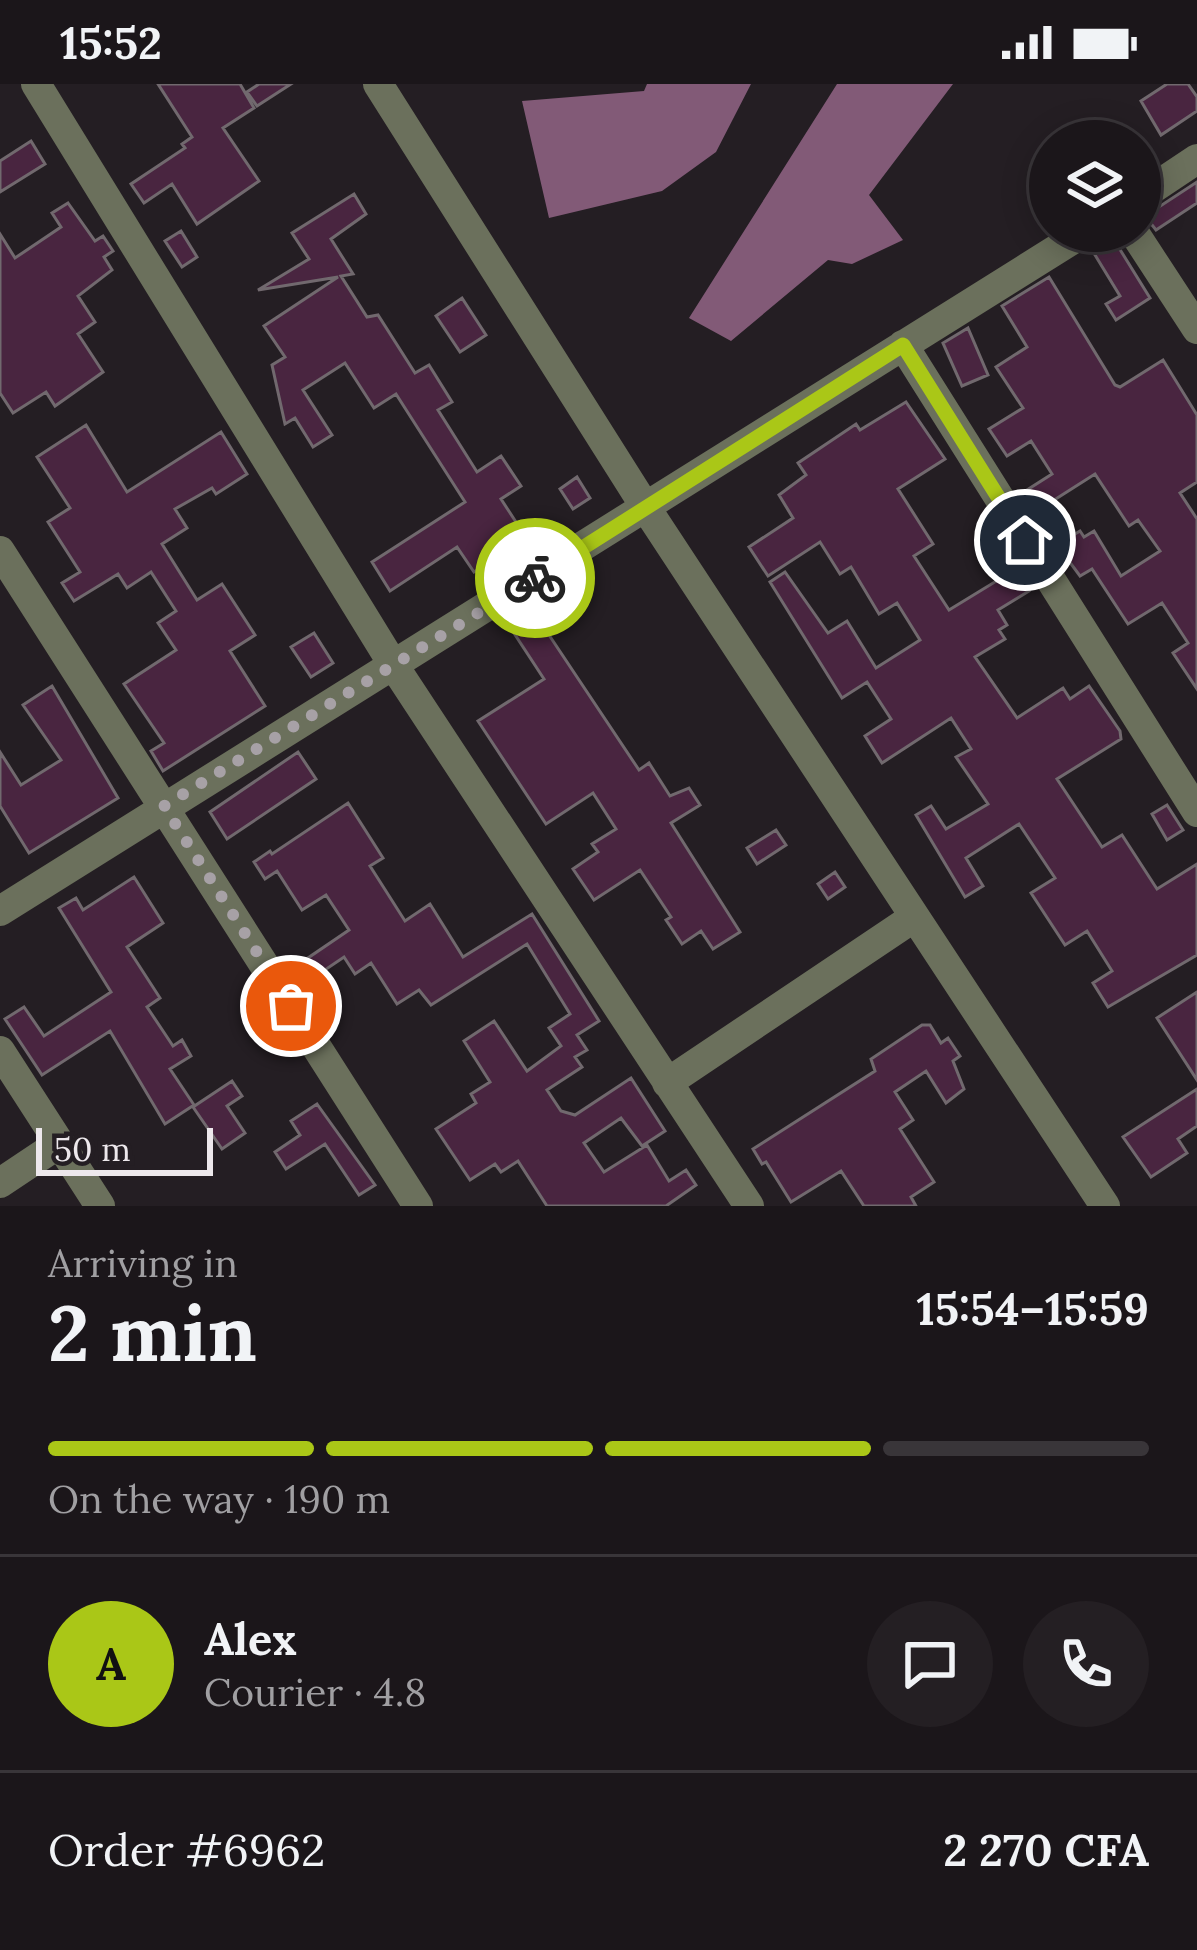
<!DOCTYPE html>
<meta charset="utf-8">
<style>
body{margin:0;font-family:Lora,serif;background:#241f23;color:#f1f3f6;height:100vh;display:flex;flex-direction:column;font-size:45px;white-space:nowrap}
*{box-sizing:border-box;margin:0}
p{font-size:39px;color:#a09fa2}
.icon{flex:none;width:66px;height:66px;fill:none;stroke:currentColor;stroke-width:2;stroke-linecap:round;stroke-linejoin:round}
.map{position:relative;height:1122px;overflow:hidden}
.details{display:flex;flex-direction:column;background:#1b161a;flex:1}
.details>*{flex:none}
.buttons{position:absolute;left:1029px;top:36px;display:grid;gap:24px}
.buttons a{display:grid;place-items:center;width:132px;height:132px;border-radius:50%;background:#1b161a;box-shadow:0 6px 30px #0003,0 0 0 3px #393539;font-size:60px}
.scale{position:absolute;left:36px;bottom:30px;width:177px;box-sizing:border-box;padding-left:12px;border:6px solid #ede8ec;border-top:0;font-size:33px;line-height:42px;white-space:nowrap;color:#ede8ec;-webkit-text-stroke:9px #241e23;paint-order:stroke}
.pin{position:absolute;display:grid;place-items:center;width:102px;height:102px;color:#fff;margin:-51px;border:6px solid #fff;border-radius:50%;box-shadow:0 3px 12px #0007}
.courier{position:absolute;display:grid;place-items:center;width:120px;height:120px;margin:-60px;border:9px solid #aac717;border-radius:50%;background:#fff;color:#222;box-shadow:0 3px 15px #0007}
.headline em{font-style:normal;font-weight:700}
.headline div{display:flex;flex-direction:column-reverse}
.headline{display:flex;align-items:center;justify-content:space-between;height:204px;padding:0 48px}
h1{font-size:78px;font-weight:700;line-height:90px}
.bar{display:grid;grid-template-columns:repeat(4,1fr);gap:18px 12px;align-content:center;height:144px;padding:0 48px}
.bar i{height:15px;border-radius:9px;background:#393539}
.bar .on{background:#aac717}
.bar p{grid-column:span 4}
.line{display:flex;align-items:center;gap:30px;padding:0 48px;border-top:3px solid #393539}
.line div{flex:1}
.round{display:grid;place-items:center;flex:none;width:126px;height:126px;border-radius:63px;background:#241f23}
.status{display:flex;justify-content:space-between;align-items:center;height:84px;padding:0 60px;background:#1b161a;direction:ltr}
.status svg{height:33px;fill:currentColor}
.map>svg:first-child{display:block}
.water{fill:#825a77}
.building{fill:#492540;stroke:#71696e;stroke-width:3}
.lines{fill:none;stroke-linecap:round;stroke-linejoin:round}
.minor{stroke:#6b705c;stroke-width:30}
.done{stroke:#a7a1a6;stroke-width:12;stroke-dasharray:0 21.6}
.route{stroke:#aac717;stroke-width:15}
</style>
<div class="status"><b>15:52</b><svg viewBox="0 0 49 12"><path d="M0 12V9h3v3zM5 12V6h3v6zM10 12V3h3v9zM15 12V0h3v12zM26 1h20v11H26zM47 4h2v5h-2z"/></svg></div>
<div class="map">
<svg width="1197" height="1122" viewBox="0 0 1197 1122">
<rect width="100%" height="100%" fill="#241e23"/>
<path class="water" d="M647,0H751L716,68L662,107L549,134L522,17L644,7Z
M837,0H953L869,111L903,156L852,180L828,176L731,257L689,234Z"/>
<path class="building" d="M158,0H240L254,24L223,44L259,97L197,140L172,100L144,119L131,100L185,64L182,60L192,53Z
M259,0H291L257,22L247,8Z
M1167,0H1188L1197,13V27L1161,51L1141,17Z
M31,57L45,80L0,108V77Z
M1197,98V119L1156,146L1145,132Z
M354,110L366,130L331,155L353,190L341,192L367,233L378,231L415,289L429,281L452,318L438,326L477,388L501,372L521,402L501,415L527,455L474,488L457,463L390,507L372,478L465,418L396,310L374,324L345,279L303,306L332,351L313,363L295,334L285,340L272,281L285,273L264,242L338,193L258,206L309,175L292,149Z
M68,119L95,157L103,152L113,167L104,173L112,186L78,212L95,238L78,250L103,288L55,322L46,308L13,329L0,309V150L15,174L61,143L52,129Z
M181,147L197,173L182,183L165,157Z
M1111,151L1150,214L1116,236L1106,220L1120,212L1092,166Z
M1049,193L1115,301L1120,303L1163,276L1197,331V398L1180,409L1197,435V605L1173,569L1188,559L1162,519L1128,540L1092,485L1080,492L1057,461L1080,447L1084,453L1094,447L1121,492L1160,467L1138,436L1129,442L1095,390L1040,425L1027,406L1052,390L1031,357L1007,372L989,345L1023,324L996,283L1027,263L1002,222Z
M462,214L486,251L460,268L436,232Z
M968,244L988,291L962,302L943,259Z
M906,318L945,375L898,405L933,460L914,472L949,526L1016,485L1029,507L998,526L1007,541L999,546L1005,555L975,573L1017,634L1063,604L1070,615L1089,602L1120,647L1121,655L1057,695L1102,763L1122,751L1157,805L1197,780V871L1108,923L1093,899L1112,887L1087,847L1065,861L1031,809L1055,794L1019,740L966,774L983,802L965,813L916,731L931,722L946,745L988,720L956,673L971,665L951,634L882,679L865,652L891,635L867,598L842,614L770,498L785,488L828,549L847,537L876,584L920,556L897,519L879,530L851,483L840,490L820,458L768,492L749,463L793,434L779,411L806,391L798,379L856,340L860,346Z
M86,341L127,408L221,348L247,390L216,410L212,404L175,425L187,444L162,460L197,516L222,500L255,551L230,567L265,622L163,687L151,667L164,659L124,600L176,566L158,539L176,527L151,488L127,504L118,490L74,517L62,499L80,488L48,438L70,424L37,373Z
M577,393L590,414L573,425L560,405Z
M533,527L639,686L649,679L670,712L689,704L700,721L671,739L740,848L713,865L701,847L682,860L666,836L671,833L640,786L594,816L573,785L598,768L592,760L616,745L593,709L546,740L478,637L544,595L510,543Z
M314,549L333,579L311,593L291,563Z
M52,602L118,714L29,769L0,722V668L21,701L61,676L23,621Z
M298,668L316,695L227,755L210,728Z
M348,719L383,774L370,782L405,837L430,820L463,873L532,830L599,937L577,951L587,966L575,973L582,983L547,1006L561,1027L575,1031L631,994L665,1047L642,1062L621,1034L584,1059L604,1088L647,1061L669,1097L686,1086L696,1101L666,1122H547L518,1077L501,1088L495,1080L470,1096L436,1045L476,1019L471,1010L490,998L464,957L494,937L527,987L561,962L549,944L570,930L527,860L431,921L419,906L397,920L371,879L355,890L344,873L316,892L305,876L349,846L326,811L302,826L277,787L265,795L254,778L270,767L272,770Z
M1167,721L1183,746L1167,756L1152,730Z
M776,746L786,761L757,780L747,764Z
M835,788L845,803L828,815L818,800Z
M134,793L163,839L127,863L160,914L147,923L173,962L182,956L191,972L170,985L194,1021L165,1040L110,947L42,991L5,935L24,923L44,952L111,908L59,824L76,814L83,826Z
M1197,908V996L1157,934Z
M922,941H930L941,959L948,954L960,972L953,977L964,1005L946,1019L926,987L895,1008L913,1036L900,1045L934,1098L911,1113L916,1122H864L841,1087L791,1118L766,1078L762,1080L753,1065L875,987L871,975Z
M232,997L242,1012L227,1022L245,1049L222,1065L193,1023Z
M1197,1005V1042L1178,1055L1187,1069L1151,1093L1123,1053Z
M317,1020L375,1101L359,1111L325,1060L286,1085L275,1068L300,1051L291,1037Z"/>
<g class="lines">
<path class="minor" d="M36,0L394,582L749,1122
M378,0L646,424L1105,1122
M1140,113L1197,75
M1133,147L1197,245
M903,261L1197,728
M0,467L418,1122
M0,827L1086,147
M0,967L100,1122
M667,999L913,834
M0,1099L60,1059"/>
</g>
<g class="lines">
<path class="done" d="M291,922L164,722L535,494"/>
<path class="route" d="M535,494L903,261L1025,456"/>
</g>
</svg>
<div class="buttons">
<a><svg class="icon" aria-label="layers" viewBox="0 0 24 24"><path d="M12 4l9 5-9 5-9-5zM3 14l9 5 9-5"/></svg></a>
</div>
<div class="scale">50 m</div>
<div class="pin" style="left:291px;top:922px;background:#ea580c"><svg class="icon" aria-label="bag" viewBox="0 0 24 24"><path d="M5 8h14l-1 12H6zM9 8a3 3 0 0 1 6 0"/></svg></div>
<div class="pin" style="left:1025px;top:456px;background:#1f2937"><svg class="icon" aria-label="home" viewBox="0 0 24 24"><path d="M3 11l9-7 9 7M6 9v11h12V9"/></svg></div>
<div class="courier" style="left:535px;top:494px"><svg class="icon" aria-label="bike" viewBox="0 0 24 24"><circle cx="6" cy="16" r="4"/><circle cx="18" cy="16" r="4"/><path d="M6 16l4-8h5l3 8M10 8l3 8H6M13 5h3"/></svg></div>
</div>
<section class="details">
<div class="headline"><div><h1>2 min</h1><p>Arriving in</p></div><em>15:54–15:59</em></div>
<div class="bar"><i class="on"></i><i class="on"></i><i class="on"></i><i></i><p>On the way · 190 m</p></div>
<div class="line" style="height:216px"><b class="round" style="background:#aac717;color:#111">A</b><div><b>Alex</b><p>Courier · 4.8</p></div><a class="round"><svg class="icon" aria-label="chat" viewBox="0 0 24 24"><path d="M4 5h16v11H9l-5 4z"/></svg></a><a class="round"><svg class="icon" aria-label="phone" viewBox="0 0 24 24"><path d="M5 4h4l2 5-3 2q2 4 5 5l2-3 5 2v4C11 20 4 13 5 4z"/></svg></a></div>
<div class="line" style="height:156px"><div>Order #6962</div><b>2 270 CFA</b></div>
</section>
